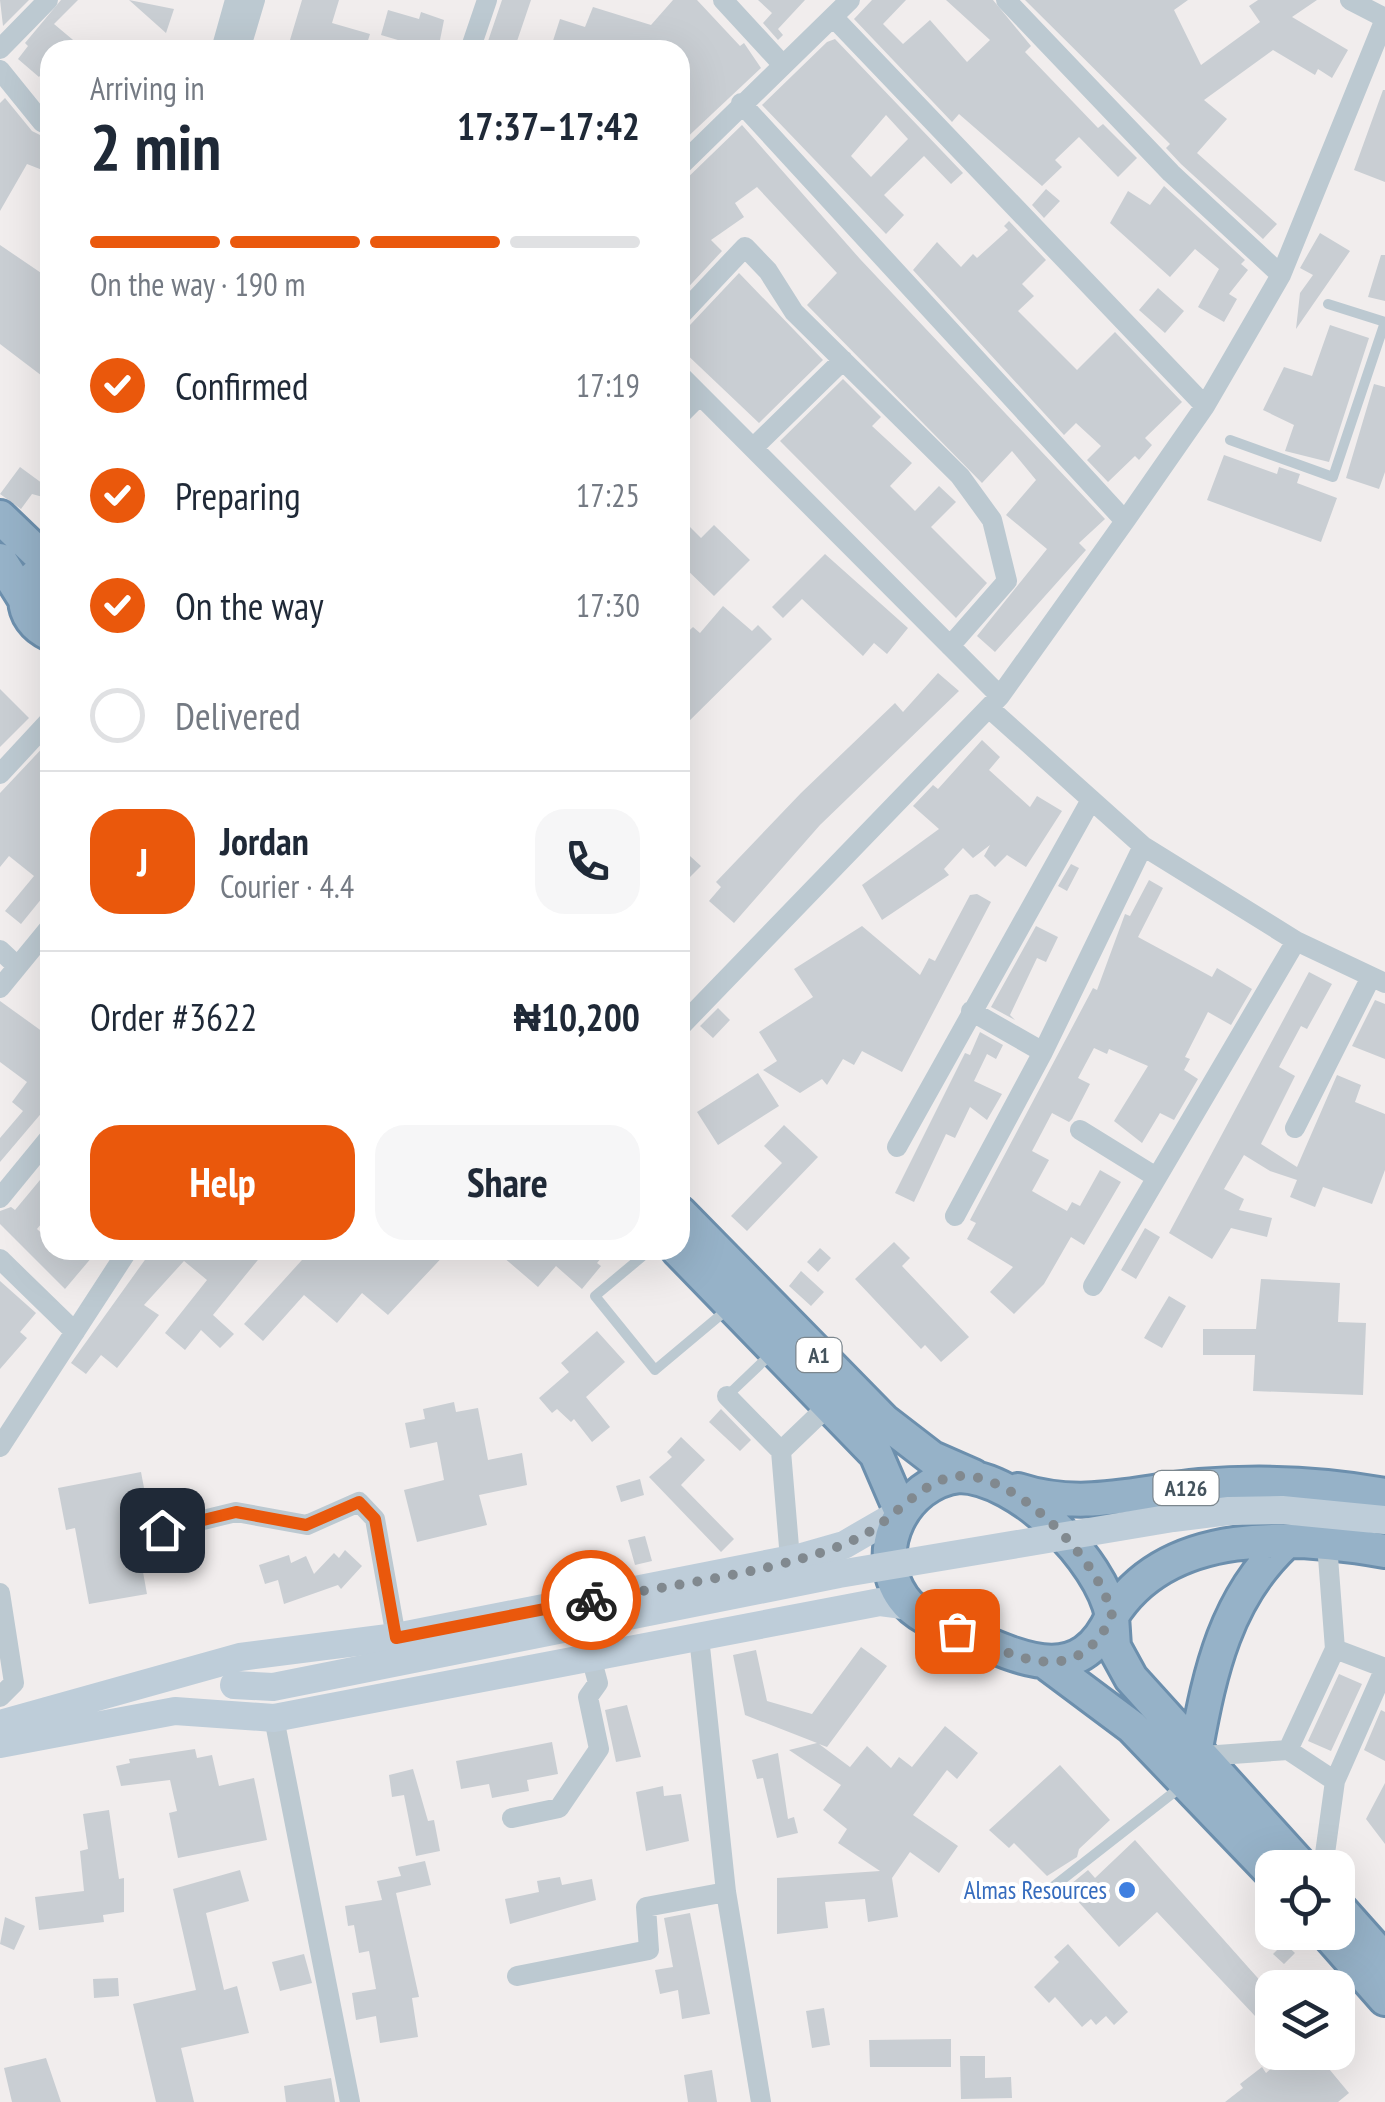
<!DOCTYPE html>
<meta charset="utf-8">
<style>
body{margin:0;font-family:"PT Sans Narrow",sans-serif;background:#f6f6f7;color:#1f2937;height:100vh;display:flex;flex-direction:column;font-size:38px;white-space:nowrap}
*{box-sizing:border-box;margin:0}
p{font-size:32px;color:#747a83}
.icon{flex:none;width:55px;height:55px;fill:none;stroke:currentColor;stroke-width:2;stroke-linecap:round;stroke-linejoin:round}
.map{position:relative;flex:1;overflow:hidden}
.drawer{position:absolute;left:40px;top:40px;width:650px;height:1220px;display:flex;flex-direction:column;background:#fff;border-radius:30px;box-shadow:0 10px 40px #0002}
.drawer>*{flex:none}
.buttons{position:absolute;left:1255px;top:1850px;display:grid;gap:20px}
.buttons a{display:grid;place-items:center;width:100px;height:100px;border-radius:20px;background:#fff;box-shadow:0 10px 40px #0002;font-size:50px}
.pin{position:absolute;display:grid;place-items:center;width:85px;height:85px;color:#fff;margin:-42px;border-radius:20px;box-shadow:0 5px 15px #0006}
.courier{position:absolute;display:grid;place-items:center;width:100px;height:100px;margin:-50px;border:8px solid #ea580c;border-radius:50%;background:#fff;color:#222;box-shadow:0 2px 12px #0007}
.headline em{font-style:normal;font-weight:700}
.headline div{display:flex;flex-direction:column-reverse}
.headline{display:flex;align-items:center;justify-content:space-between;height:170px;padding:0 50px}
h1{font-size:65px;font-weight:700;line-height:75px}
.bar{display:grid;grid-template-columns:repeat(4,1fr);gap:15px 10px;align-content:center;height:120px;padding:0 50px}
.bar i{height:12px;border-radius:8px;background:#e0e1e3}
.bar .active{background:#ea580c}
.bar p{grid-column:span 4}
.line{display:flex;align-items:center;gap:25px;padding:0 50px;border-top:2px solid #e0e1e3}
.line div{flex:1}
.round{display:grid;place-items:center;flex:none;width:105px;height:105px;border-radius:30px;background:#f6f6f7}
ol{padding:0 50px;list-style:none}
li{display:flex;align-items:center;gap:30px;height:110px}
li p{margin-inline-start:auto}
li .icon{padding:10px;border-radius:50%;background:#ea580c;color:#fff;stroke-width:4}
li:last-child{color:#747a83}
li i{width:55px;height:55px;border:5px solid #e0e1e3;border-radius:50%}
.button{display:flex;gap:20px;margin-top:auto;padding:20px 50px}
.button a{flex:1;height:115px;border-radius:30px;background:#ea580c;color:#fff;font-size:40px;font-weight:700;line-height:115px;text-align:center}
.button a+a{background:#f6f6f7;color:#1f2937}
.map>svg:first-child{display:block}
.building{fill:#c9ced3;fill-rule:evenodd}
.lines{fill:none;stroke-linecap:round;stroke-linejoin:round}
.trunk-casing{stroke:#6c8fad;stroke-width:38}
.service{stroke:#bcc9d1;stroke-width:10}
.minor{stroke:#bcc9d1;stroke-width:20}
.secondary{stroke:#becdd9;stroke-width:28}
.trunk{stroke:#96b2c8;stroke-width:32}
.secondary-bridge{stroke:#becdd9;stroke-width:28}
.done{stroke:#81898f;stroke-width:10;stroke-dasharray:0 18}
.route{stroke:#ea580c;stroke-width:12}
.shop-dot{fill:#3f7fe0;stroke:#fff;stroke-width:4}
.labels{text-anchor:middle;stroke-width:8;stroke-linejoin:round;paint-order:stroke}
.shield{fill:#fff;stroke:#7c878e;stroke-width:2.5}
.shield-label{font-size:22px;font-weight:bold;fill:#44535d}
.shop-label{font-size:25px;fill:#366cbe;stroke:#fff;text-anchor:end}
</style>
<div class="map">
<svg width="1385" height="2102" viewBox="0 0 1385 2102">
<rect width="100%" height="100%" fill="#f1eded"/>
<path class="building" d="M0,0H29L3,26Z
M61,0H78L54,24L85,50H50V64L39,77L18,59L28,46L25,43Z
M129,0L174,9L166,33Z
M302,0H339L332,23L370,34L365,50H287Z
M502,0H531L514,50H485Z
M673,0H697L740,46L744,43L761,68L680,144V50H550L560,19L585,27L593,7L651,25Z
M758,0H805L778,29L783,35L778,40L763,23L772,13Z
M872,0H906L883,24L903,44L930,20L967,62L990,40L946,0H993L1031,46L1025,52L1098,128L1103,124L1137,158L1118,177L1079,137L1055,160L1062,167L1042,186L959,114L952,122L854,19Z
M1025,0H1188L1174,10L1201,65L1260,22L1249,6L1258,0H1317L1292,17L1348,50L1332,78L1318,69L1315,75L1273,50L1204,100L1227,119L1197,153L1277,224L1263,239L1181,164L1166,148L1170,144Z
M388,10L419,19L421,12L444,20L438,50H417L418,46L381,35Z
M835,39L963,173L951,184L924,156L884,195L904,215L886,234L762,105L827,42ZM886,115L908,139L871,177L851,156Z
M1383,90H1385V182L1354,170Z
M5,98L32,131L50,140V173L27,164L0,211V103Z
M742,125L860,259L1105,519L1079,543L1086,550L995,652L977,636L1047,549L1006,515L1036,480L1012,451L982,483L807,305L837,273L757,187L735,203L744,217L711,240L722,251L680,296V185Z
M1164,186L1245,260L1241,264L1248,270L1229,294L1237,299L1224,322L1198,307L1219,269L1195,249L1170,277L1110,223L1128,191L1150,205Z
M1046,189L1060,201L1044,218L1032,205Z
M1009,221L1046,260L1022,284L1034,296L1018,311L1077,370L1115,332L1182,402L1145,438L1152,445L1139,460L1135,456L1108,482L1087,460L1101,446L1076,423L1064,435L913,270L937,242L961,267L973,254L977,258L1008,230L1004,226Z
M1320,233L1350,251L1296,329L1300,293L1313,275L1300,268Z
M0,245L50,279V382L0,344Z
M1381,255H1385V301L1368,297Z
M739,273L823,360L759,423L680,348V329L690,325Z
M1158,288L1184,311L1165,333L1139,310Z
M1330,325L1369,338L1329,462L1285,451L1294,425L1263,410L1284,367L1312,376Z
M843,379L881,417L872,426L912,463L890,486L915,511L939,486L956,502L931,527L987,583L956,618L780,441Z
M1374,384L1385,387V472L1379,489L1346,478Z
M1224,455L1277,474L1279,467L1300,474L1297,483L1337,498L1321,542L1207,500Z
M20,467L50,489V499L32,494L21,509L0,494Z
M680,517L701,538L714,525L750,560L714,596L680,563Z
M825,554L908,628L887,654L874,643L863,656L802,599L783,618L772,607Z
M723,606L752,631L758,625L772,639L680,730V703L689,693L680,684V639L693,627L700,633Z
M938,673L959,691L820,825L734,923L709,901L721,887L716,882L801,793L895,703L903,712Z
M0,689L29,718L0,747Z
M50,740V889L47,886V892L21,924L5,911L34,876L9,856L0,867V793Z
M982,740L1000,757L989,770L1030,807L1037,796L1062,811L1026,867L1007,855L995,867L984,856L990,845L973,858L963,848L944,869L949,875L882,920L862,885L939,829L913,806L933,785L938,789Z
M680,847L701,866L680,887Z
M1071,864L1079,868L1067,891L1058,886Z
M1149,880L1163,888L1138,937L1212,977L1217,968L1252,989L1231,1025L1208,1012L1185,1057L1190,1059L1184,1070L1198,1079L1174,1120L1160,1113L1142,1143L1114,1121L1148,1066L1109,1049L1107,1054L1094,1048L1078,1078L1090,1084L1072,1119L1069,1122L1052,1113L1032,1151L1049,1160L1032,1191L1067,1211L1072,1202L1080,1206L1100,1170L1121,1182L1084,1245L1071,1237L1044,1284L1014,1314L990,1292L1013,1267L967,1239L976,1223L970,1220L1093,988L1097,990L1125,914L1130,916Z
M977,894L991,902L902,1072L862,1051L854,1065L843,1059L827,1085L822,1079L800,1093L763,1070L777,1061L759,1032L813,997L794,969L862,926L920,975L929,958L935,961L970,895Z
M1036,926L1058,937L1046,962L1037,958L1010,1015L1015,1020L991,1007Z
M1309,972L1332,984L1307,1029L1301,1026L1279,1067L1295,1076L1261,1144L1297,1167L1337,1075L1361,1085L1355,1102L1385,1114V1170L1372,1204L1323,1187L1315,1207L1290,1197L1297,1180L1270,1171L1244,1155L1224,1189L1244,1199L1239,1210L1272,1218L1267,1237L1231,1228L1212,1259L1169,1233Z
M1375,1000L1385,1004V1059L1352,1046Z
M0,1001L50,1037V1103L0,1162V1138L23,1111L12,1102L27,1082L0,1062Z
M718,1008L730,1020L713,1038L700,1026Z
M980,1032L1003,1045L996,1059L987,1054L974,1081L1002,1094L987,1120L970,1107L955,1138L946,1134L914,1202L895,1193L965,1053L970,1055Z
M758,1073L779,1106L718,1145L697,1112Z
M784,1125L818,1157L747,1231L731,1216L782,1163L764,1146Z
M50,1168V1213L37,1229L50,1241V1250H98L65,1289L0,1224V1211L11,1207L15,1210Z
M1145,1228L1160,1237L1136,1279L1121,1270Z
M894,1242L910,1258L902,1266L969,1337L941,1362L925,1345L921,1349L855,1279Z
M820,1248L831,1258L818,1272L807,1262Z
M152,1250H266L213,1315L234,1334L220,1348L201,1330L185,1350L165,1333L207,1280L184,1261L144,1305L159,1315L117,1368L101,1355L86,1374L71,1363Z
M311,1250H449L388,1315L362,1293L337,1323L304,1295L263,1341L244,1324Z
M495,1250H608L597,1263L601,1266L582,1289L556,1266L538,1287Z
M801,1271L824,1292L811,1306L789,1286Z
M1261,1279L1340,1283L1338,1322L1366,1323L1363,1395L1253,1391L1255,1355H1203V1329H1256Z
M0,1281L36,1313L20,1332L27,1338L0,1369Z
M1169,1296L1186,1306L1162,1348L1144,1338Z
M597,1331L625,1362L586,1397L610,1427L592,1442L574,1419L571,1422L557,1409L552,1413L539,1398L569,1372L561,1363Z
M454,1402L456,1412L478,1408L488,1460L522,1453L527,1485L479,1495L487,1525L417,1542L404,1490L444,1480L437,1442L410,1448L405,1423L425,1419L423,1409Z
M721,1409L751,1440L740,1451L709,1422Z
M681,1437L705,1460L681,1485L734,1539L721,1552L649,1477L672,1457L667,1452Z
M141,1472L149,1514L133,1517L147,1594L89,1604L75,1528L66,1530L58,1488Z
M640,1479L644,1495L621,1502L616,1486Z
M645,1536L652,1561L635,1565L628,1540Z
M345,1550L362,1566L341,1589L338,1585L284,1604L278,1580L265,1584L259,1565L289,1555L291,1563L306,1556L314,1574L334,1553L339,1558Z
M861,1647L887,1666L827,1747L819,1744L850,1767L867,1746L891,1768L899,1757L912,1767L945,1726L978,1753L957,1779L947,1770L913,1815L958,1846L939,1873L910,1852L892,1878L898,1917L868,1922L865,1899L825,1902L828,1928L777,1934V1878L880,1871L838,1843L847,1829L823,1810L841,1785L789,1750L817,1743L745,1715L733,1655L756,1650L767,1701L812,1714Z
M1339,1674L1362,1684L1331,1751L1308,1741Z
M627,1705L641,1757L616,1762L605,1710Z
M1381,1710L1385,1712V1761L1364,1750Z
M552,1742L558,1774L527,1780L529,1791L492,1798L489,1784L461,1789L456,1761Z
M195,1749L197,1758L212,1755L219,1786L254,1778L267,1840L178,1858L169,1813L177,1811L170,1780L121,1786L116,1766L130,1763L129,1759Z
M778,1753L788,1819L794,1817L798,1833L777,1838L763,1778L757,1779L752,1760Z
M1060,1765L1110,1820L1079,1849L1077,1857L1047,1876L1014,1843L1009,1848L989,1830Z
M413,1769L428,1821L434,1820L440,1851L416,1856L404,1795L392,1797L389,1775Z
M1385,1783V1844L1366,1819Z
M663,1786L664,1796L681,1794L689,1841L646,1851L636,1792Z
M109,1810L119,1879L124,1878V1912L103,1915L104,1922L39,1930L35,1897L84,1891L80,1851L88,1849L83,1814Z
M1135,1840L1272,1994V2034L1157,1912L1119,1947L1066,1888L1088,1870L1095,1878Z
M425,1861L431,1885L396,1893L419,1997L412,1998L418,2037L380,2043L376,2016L356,2020L352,1993L376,1989L369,1951L359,1953L354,1925L348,1926L345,1906L382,1900L377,1881L401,1876L398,1867Z
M240,1870L249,1901L206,1913L224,1990L237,1986L249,2033L181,2048L194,2102H156L133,2004L196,1990L173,1889Z
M560,1877L562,1885L592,1879L596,1900L510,1924L505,1899L539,1892L537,1881Z
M690,1913L710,2014L682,2019L678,1990L660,1994L655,1970L673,1967L664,1918Z
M5,1917L25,1926L14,1950L0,1944Z
M1284,1943L1295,1953L1284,1964L1273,1954Z
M1068,1944L1128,2012L1114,2025L1106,2016L1096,2025L1091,2019L1082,2027L1055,1997L1049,2003L1034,1987L1059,1962L1054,1957Z
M304,1954L312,1983L280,1991L272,1962Z
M118,1978L119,1996L94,1998L93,1979Z
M824,2008L830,2045L812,2048L806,2011Z
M951,2039V2067H870L869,2040Z
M1290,2052H1315L1349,2093L1338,2102H1225L1243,2088L1240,2084L1262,2067L1266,2073Z
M960,2056H985V2078L1011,2077L1012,2098L961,2099Z
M46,2058L61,2102H12L4,2068Z
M712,2070L717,2102H688L684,2075Z
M331,2078L335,2102H286L284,2086Z"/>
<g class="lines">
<g class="trunk-casing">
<path id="trunk" d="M0,517L50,565
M0,560L24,598
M50,567C16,581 18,620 50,634
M680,1213L884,1421L932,1458L973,1476
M678,1250L876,1454L901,1512
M959,1476C1019,1477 1101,1560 1112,1616C1080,1687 1024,1660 969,1636C946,1626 918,1619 903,1598C869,1551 904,1482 959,1476Z
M1018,1490C1082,1511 1136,1492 1200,1486C1261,1481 1325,1484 1385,1495
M1045,1662L1132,1727L1272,1873
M1196,1748C1210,1671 1226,1598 1285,1543
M1303,1868L1131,1678L1114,1647L1112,1616C1168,1526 1294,1535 1385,1551
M1338,1907L1385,1960
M1326,1932L1385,1999"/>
</g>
<path class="service" d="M1328,304L1385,322
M1230,440L1333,477L1385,322
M650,1250L595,1296L655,1370L729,1308
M727,1396L770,1355
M1045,1893L1182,1786"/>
<path class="minor" d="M723,0L782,64
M1006,0L1171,173L1281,275
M1350,0L1385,18
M835,19L1205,406
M0,49L48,0
M221,50L235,0
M240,50L255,0
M470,50L487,0
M0,70L42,122L50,126
M741,103L1125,521
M680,166L850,0
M680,316L745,247L768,271L794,312L960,476L992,520L1007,581L950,646
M680,375L1000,696
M680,415L700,395
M753,448L843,360
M989,708L1143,846L1296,941L1385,983
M0,774L50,720
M0,950L17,966
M0,988L50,927
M971,1011L1043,1052
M680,1027L1000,696L1125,521L1205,406L1281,275L1385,19
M1295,1128L1371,977
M1080,1130L1156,1177
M897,1147L1091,800
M0,1198L50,1137
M955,1216L1043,1052L1143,846
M0,1259L75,1332
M1093,1286L1296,941
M727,1396L781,1451L790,1559
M0,1447L128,1250
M781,1451L830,1404
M162,1530L236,1512L307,1525L359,1502L375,1519L396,1637
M1327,1544L1335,1649L1288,1750L1335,1781L1385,1668
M0,1593L14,1683L0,1697
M699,1637L726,1892L761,2102
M1335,1649L1385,1668
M274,1718L350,2102
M1204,1756L1288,1750
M512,1818L559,1808L599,1749L588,1697L598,1683L591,1657
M1323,1868L1335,1781
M517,1976L649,1950L646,1907L726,1892"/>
<path class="secondary" d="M0,1724L240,1657L396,1637L802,1557L844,1545L901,1512
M0,1744L175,1711L274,1718L880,1602L911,1606"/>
<use href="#trunk" class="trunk"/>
<path class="secondary-bridge" d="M234,1685L273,1687L839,1574L1173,1518L1229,1511L1282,1510L1385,1520"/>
</g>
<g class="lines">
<path class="done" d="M591,1600C669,1585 797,1570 864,1535C895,1518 924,1478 959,1476C1016,1472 1102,1563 1112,1616C1076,1692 1014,1656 957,1631"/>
<path class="route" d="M162,1530L236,1512L306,1525L359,1502L375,1519L396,1638L591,1600"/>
</g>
<circle class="shop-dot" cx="1127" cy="1890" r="10"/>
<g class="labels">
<g class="shield">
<rect x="796.5" y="1338" width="45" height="34" rx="8"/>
<rect x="1153.5" y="1471" width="65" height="34" rx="8"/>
</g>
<g class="shield-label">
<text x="819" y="1363">A1</text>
<text x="1186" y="1496">A126</text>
</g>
<g class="shop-label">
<text x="1107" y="1899">Almas Resources</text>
</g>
</g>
</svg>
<div class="buttons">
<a><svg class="icon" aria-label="locate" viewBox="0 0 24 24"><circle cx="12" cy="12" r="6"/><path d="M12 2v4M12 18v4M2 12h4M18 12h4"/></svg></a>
<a><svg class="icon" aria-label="layers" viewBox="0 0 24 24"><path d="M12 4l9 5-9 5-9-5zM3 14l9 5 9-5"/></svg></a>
</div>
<div class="pin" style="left:957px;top:1631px;background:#ea580c"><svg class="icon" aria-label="bag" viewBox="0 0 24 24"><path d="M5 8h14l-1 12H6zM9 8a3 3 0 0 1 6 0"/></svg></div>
<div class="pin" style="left:162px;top:1530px;background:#1f2937"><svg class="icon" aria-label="home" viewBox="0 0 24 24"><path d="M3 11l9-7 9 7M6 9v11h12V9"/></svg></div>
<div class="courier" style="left:591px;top:1600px"><svg class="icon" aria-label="bike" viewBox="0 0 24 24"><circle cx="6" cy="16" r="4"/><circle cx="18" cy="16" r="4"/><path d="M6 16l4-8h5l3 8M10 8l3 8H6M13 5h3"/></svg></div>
<section class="drawer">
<div class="headline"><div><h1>2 min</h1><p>Arriving in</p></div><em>17:37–17:42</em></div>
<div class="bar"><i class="active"></i><i class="active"></i><i class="active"></i><i></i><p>On the way · 190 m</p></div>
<ol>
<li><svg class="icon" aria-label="check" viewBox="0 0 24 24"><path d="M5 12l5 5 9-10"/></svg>Confirmed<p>17:19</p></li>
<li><svg class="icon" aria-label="check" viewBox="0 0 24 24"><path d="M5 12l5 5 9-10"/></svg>Preparing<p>17:25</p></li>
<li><svg class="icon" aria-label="check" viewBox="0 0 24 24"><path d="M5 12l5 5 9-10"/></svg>On the way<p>17:30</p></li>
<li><i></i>Delivered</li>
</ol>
<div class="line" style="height:180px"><b class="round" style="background:#ea580c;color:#fff">J</b><div><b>Jordan</b><p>Courier · 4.4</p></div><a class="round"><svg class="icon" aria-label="phone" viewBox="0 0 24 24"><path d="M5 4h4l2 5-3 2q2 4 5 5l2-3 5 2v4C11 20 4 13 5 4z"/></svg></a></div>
<div class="line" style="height:130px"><div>Order #3622</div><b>₦10,200</b></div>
<div class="button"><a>Help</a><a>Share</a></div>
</section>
</div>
